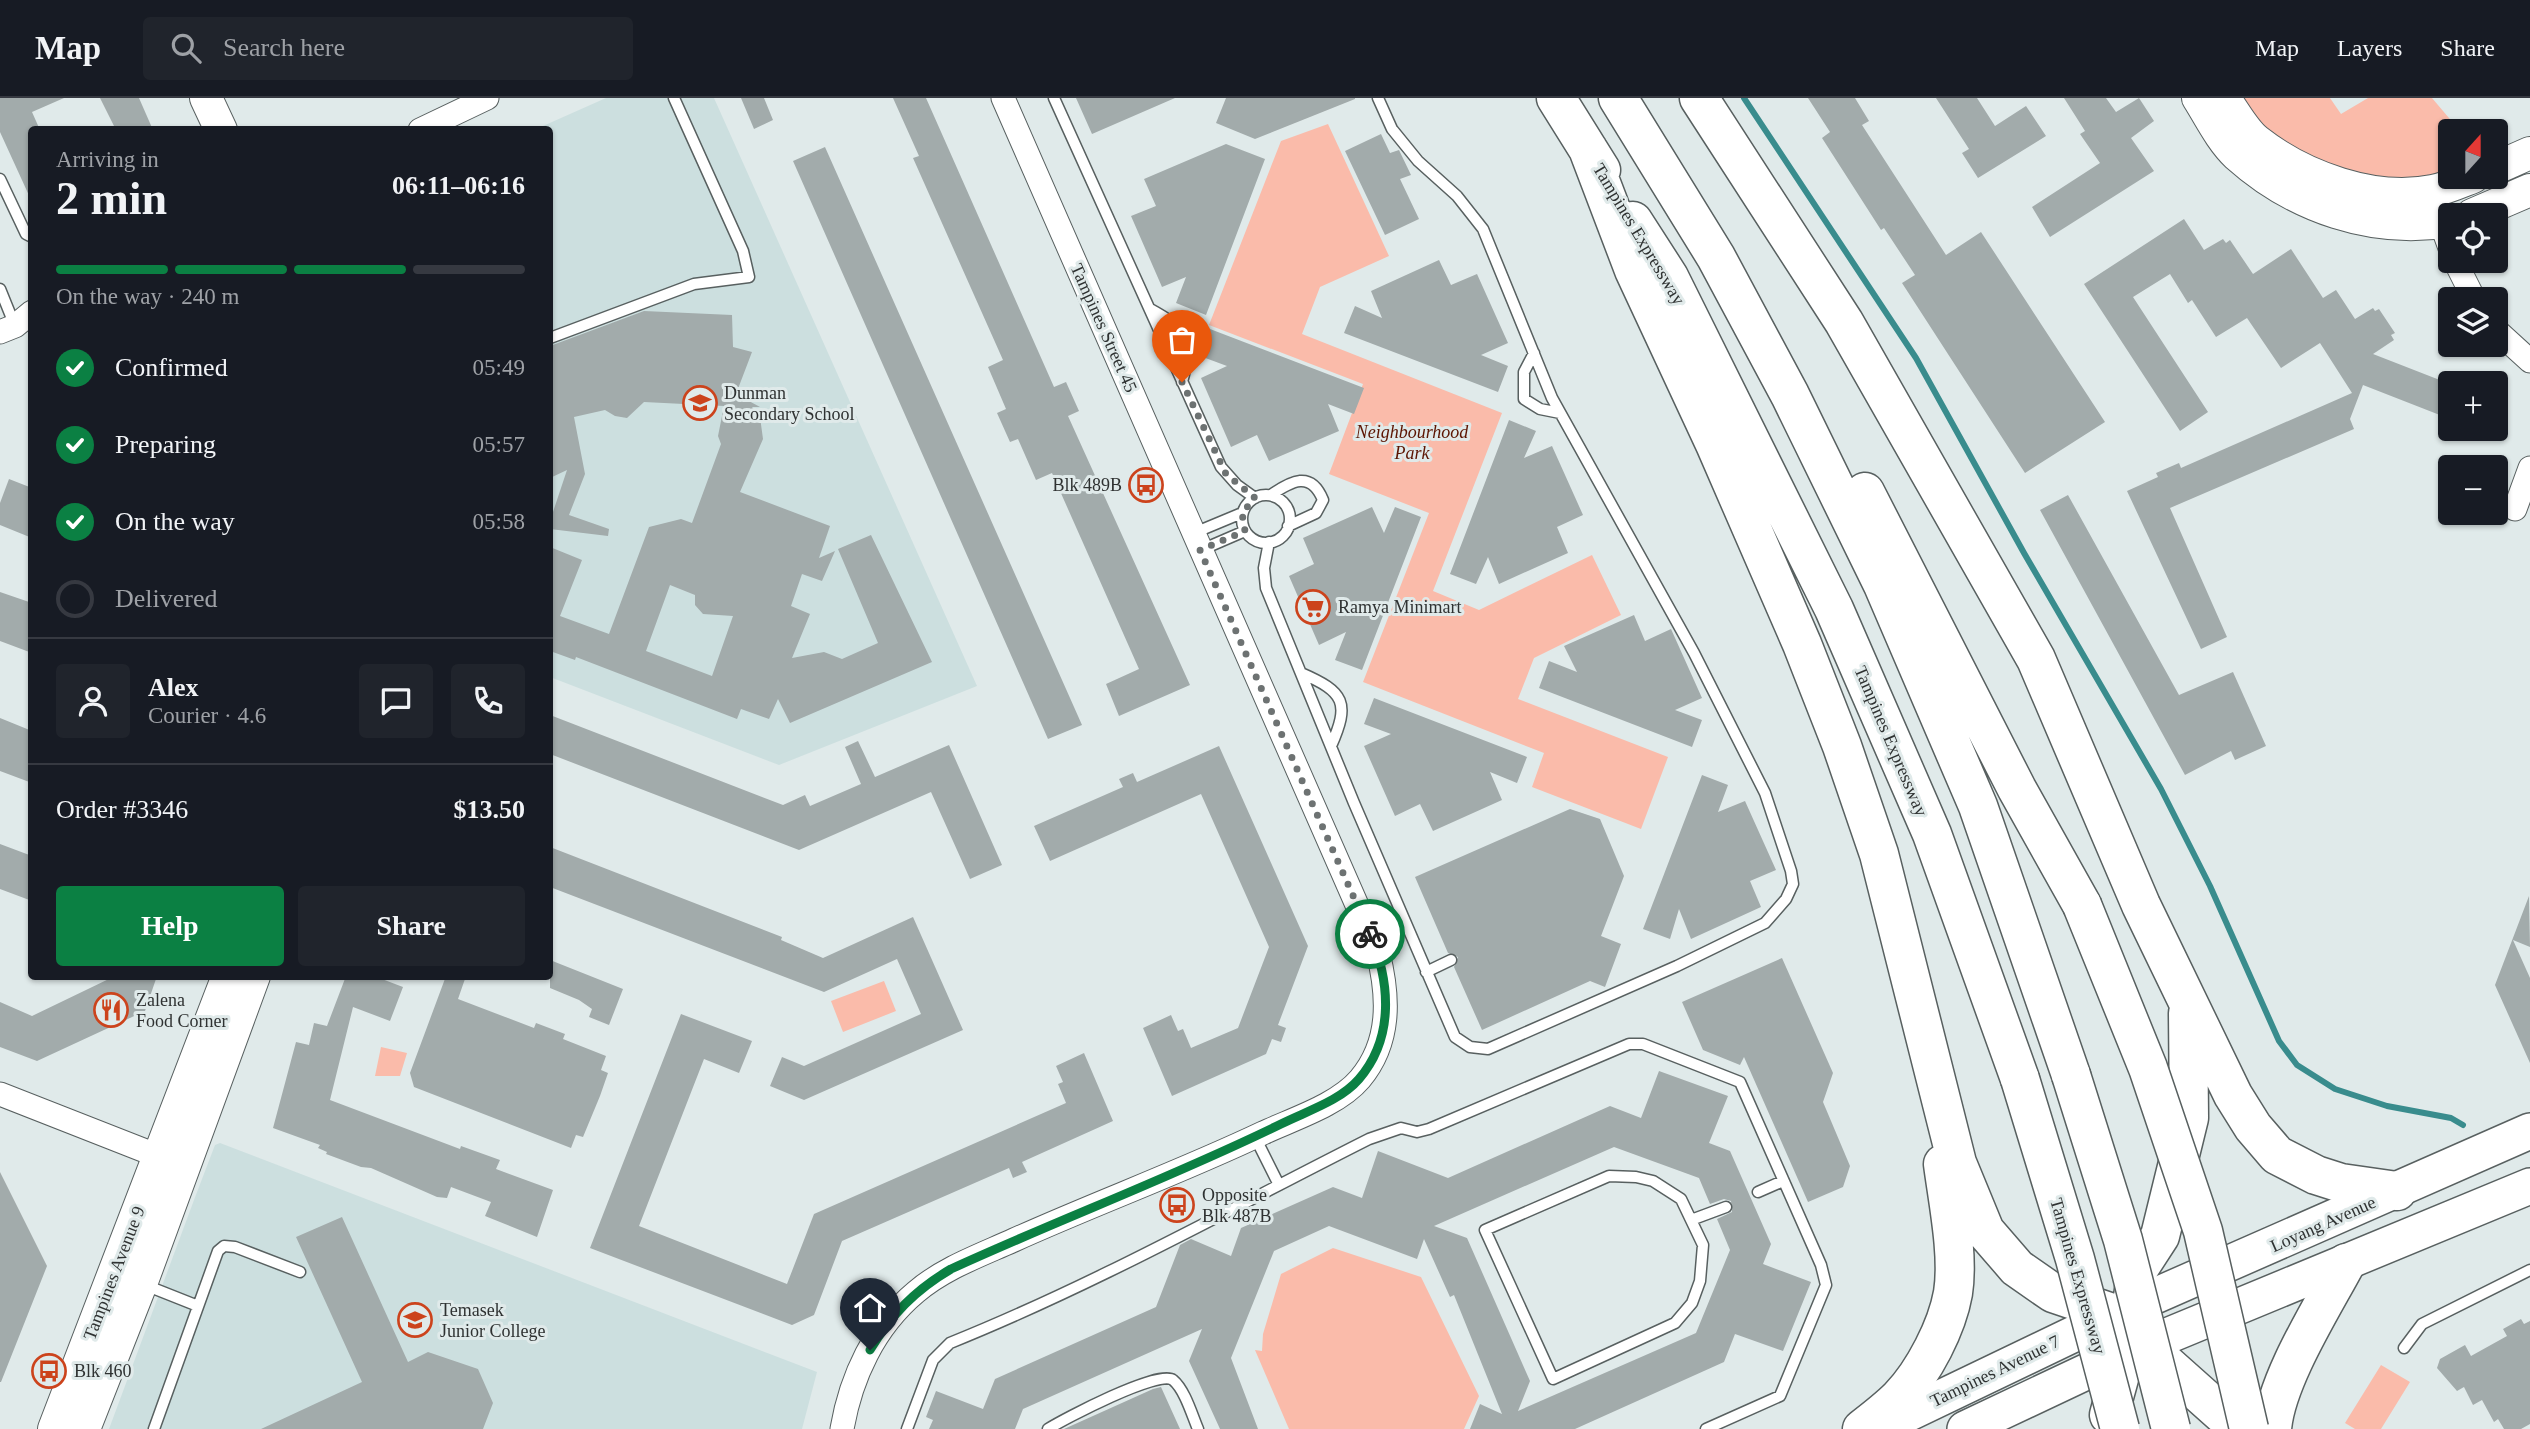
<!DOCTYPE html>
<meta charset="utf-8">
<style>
body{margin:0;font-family:"Times New Roman",serif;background:#20242c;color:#f1f3f6;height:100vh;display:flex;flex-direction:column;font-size:26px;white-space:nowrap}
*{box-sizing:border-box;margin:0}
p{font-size:23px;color:#9ea1a6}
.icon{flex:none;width:38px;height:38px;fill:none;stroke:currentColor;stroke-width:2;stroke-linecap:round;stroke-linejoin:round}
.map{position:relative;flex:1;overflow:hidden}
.side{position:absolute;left:28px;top:28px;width:525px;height:854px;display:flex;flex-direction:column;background:#171b24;border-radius:7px;box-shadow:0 2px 5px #0004}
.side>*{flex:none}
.needle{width:46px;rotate:21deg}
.controls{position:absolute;left:2438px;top:21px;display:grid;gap:14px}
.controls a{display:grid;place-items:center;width:70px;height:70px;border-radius:7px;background:#171b24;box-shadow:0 2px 5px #0004;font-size:35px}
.pin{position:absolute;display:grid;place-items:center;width:60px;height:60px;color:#fff;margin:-72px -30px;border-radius:50% 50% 50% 0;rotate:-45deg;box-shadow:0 0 7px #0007}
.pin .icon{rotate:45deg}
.courier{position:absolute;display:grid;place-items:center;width:70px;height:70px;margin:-35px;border:5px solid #0b8043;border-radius:50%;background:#fff;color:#222;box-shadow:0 2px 9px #0007}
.headline em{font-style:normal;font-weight:600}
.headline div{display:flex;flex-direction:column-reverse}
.headline{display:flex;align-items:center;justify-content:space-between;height:119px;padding:0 28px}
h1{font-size:46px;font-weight:600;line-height:52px}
.bar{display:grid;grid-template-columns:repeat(4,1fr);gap:10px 7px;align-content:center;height:84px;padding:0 28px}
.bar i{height:9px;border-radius:5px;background:#363941}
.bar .selected{background:#0b8043}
.bar p{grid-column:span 4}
.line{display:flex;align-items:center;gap:18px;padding:0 28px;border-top:2px solid #363941}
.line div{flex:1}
.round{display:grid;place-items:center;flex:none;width:74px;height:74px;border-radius:7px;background:#20242c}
ol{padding:0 28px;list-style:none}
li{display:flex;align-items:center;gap:21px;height:77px}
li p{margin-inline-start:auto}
li .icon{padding:7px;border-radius:50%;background:#0b8043;color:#fff;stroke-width:4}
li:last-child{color:#9ea1a6}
li i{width:38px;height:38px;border:4px solid #363941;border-radius:50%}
.action{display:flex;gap:14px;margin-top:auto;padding:14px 28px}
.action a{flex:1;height:80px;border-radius:7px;background:#0b8043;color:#fff;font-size:28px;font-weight:600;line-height:80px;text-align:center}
.action a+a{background:#20242c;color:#f1f3f6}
header{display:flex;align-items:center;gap:42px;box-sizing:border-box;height:98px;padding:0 35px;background:#171b24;border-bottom:2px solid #363941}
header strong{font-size:33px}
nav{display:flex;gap:38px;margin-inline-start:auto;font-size:24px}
.search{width:490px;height:63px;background:#20242c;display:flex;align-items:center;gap:18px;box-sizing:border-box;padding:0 24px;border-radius:7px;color:#9ea1a6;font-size:26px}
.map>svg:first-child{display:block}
.built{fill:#ccdfdf}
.green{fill:#fabbaa}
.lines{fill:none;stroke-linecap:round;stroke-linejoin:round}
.stream{stroke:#398c8d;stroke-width:6}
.building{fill:#a2abab;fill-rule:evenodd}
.lane-casing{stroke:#586060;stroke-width:13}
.street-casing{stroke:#586060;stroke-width:25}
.secondary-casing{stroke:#586060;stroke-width:34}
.primary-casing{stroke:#586060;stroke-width:38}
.highway-casing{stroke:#586060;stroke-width:41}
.lane{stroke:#fff;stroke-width:10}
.street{stroke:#fff;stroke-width:23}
.secondary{stroke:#fff;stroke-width:32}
.primary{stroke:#fff;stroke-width:35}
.highway{stroke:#fff;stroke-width:38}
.highway-bridge-casing{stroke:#586060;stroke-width:41;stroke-linecap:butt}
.highway-bridge{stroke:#fff;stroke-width:38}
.done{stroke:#6d7272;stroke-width:7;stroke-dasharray:0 12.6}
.route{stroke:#0b8043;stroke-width:9}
.labels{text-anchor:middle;stroke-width:6;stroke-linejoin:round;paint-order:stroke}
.street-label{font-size:18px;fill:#2f3232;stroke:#e0eaea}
.poi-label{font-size:18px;fill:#2f3232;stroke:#e0eaea;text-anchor:start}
.park-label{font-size:18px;font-style:italic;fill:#5c1502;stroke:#e0eaea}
</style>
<header>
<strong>Map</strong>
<div class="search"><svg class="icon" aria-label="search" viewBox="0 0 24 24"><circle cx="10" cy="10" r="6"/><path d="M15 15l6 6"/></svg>Search here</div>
<nav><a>Map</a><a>Layers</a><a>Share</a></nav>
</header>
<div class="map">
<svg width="2530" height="1331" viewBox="0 0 2530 1331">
<rect width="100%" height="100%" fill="#e0eaea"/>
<path class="built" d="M606,0H714L977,588L779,667L550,579V32H534Z
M220,1045L817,1274L802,1331H109L194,1102L215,1047Z"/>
<path class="green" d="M2239,0H2330L2341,16L2368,0H2432L2460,33H2450V79L2430,93L2285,59Z
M1328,26L1389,158L1320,189L1302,236L1502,315L1433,493L1479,512L1592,457L1621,517L1534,560L1518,601L1668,659L1641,731L1532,689L1544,655L1363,584L1429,415L1329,376L1363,286L1209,227L1281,43Z
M884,883L896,913L843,934L831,903Z
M381,949L407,955L400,978H375Z
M1333,1150L1421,1179L1479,1298L1464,1331H1289L1255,1252L1262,1253L1263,1236L1281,1176Z
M2381,1267L2410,1284L2381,1331H2355L2345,1325Z"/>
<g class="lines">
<path class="stream" d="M1744,0L1916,260L2024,455L2161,691L2210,788L2279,943L2297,967L2335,991L2387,1008L2451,1020L2463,1027"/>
</g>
<path class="building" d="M0,0H64L32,14L40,32H32V104L0,34Z
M100,0H139L153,32H116Z
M741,0H764L773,22L754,31Z
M893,0H926L1054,289L1066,284L1079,313L1068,318L1190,587L1119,618L1106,586L1139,571L1052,375L1036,382L1018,341L1010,344L997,315L1006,311L988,269L1003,262L913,60L919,58Z
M1076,0H1175L1092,36Z
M1226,0H1355V1L1255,41L1216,25Z
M1808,0H1855L1869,23L1862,27L1946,157L1981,134L2105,324L2025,375L1902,185L1915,177L1884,130L1881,132L1822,40L1830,34Z
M1936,0H1977L1995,28L2026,8L2046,38L1978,80L1962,55L1969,51Z
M2064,0H2106L2116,14L2139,0L2154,23L2131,40L2154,73L2050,139L2032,109L2100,65L2080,36L2085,33Z
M1381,36L1390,55L1399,52L1411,77L1400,81L1419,121L1385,137L1345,53Z
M1226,46L1265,61L1206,217L1176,205L1186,179L1162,189L1131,118L1156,108L1144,81Z
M825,49L1082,627L1048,641L793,63Z
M2184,121L2204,152L2223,141L2226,145L2230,142L2253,176L2291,151L2323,200L2336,192L2355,221L2373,210L2375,213L2379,211L2395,235L2391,237L2394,242L2373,256L2450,286V321L2363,287L2350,321L2354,331L2170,410L2227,539L2201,551L2127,393L2158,379L2156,375L2179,365L2181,370L2352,295L2320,245L2281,270L2247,220L2216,239L2192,202L2188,205L2170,176L2133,199L2208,314L2180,333L2084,186Z
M1439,162L1451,187L1477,176L1508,245L1481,257L1508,268L1498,294L1344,235L1355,208L1382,220L1371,193Z
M644,213L732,217L733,249L752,254L736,296L760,309H752L760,319L763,341L740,394L830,428L819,460L835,453L822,483L802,476L791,508L810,516L792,560L824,554L842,561L878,545L838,451L871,437L932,564L790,625L778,601L769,621L741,611L737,621L576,559L575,562L550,553V449L582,462L560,518L609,536L649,429L681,421L692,425L721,346L718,338L724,308L644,304L627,320L615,318L605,312L574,319L585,376L569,417L609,431L608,438L550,431V423L567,372L550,380V248ZM670,487L695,497V507L703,516L733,518L712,578L646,553Z
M1210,231L1364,290L1354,316L1328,306L1339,333L1269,363L1257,337L1231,349L1201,280L1227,268L1200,258Z
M1509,322L1536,333L1524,360L1552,348L1583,417L1557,429L1568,455L1499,486L1488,459L1476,486L1450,476Z
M9,381L32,390V440L0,427V405Z
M2068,397L2179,597L2233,574L2266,648L2235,662L2231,653L2185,677L2040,412Z
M1372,409L1384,435L1395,409L1421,419L1362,572L1335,562L1346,534L1319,547L1289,478L1314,466L1303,440Z
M0,494L32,505V555L0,543Z
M1634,517L1645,543L1671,531L1702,600L1675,612L1702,622L1692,649L1539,590L1549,563L1577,574L1564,548Z
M1374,600L1527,659L1517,685L1490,674L1502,702L1433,733L1420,706L1395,718L1364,648L1391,636L1364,626Z
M550,617L783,707L805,697L810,708L861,686L845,649L858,643L875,679L949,647L1002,767L970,781L931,694L799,752L550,656Z
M0,620L32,633V685L0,673Z
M1219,648L1308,848L1278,927L1286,930L1281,944L1272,941L1266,956L1172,998L1143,930L1171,917L1178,933L1183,931L1191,950L1238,930L1269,849L1201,696L1050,763L1034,728L1123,689L1119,681L1133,675L1137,684Z
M1702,677L1728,687L1718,714L1745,703L1776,772L1750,783L1761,809L1691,841L1679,811L1670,841L1643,831Z
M1570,711L1600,721L1624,778L1601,838L1621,846L1605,889L1590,883L1482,932L1454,869L1458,859L1448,855L1415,779Z
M0,746L32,758V803L0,791Z
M550,749L782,839L781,842L823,860L913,819L963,932L804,1002L770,988L782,959L804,968L921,916L897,861L824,894L550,789Z
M2529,798L2530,849L2513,842L2530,880V965L2495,887Z
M1782,860L1833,975L1823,1004L1850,1068L1843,1089L1808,1104L1744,959L1740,967L1703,952L1682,904Z
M550,862L623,891L609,927L589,919L592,911L579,902L550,890Z
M115,878H157L145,913L37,963L0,949V904L32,918Z
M346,878H374L403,889L390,923L353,909L330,1002L460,1051L461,1048L500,1062L496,1071L553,1092L537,1139L485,1118L491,1104L451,1089L447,1100L437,1099L371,1070L361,1069L326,1056L327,1054L318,1050L320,1047L273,1030L296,944L309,947L314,925L327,928Z
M446,878H466L458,901L534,930L536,925L565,936L563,941L606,958L601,972L608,975L600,998L583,1039L576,1037L571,1050L414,989L410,975Z
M681,916L752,943L739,975L704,961L639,1128L787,1186L814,1116L1066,1005L1058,986L1063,984L1056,968L1084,955L1113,1023L1022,1064L1027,1074L1013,1080L1009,1070L842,1143L814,1217L792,1227L590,1150Z
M1659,973L1728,998L1709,1045L1730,1053L1771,1146L1763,1166L1811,1184L1783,1253L1735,1236L1724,1264L1575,1331H1470L1480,1306L1502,1316L1454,1197L1450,1199L1424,1141L1417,1161L1329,1128L1274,1153L1231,1260L1258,1331H1220L1189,1263L1202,1231L1023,1311L1015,1331H929L933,1322L926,1319L936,1293L983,1311L995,1281L1156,1209L1180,1147L1191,1141L1231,1158L1241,1130L1333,1089L1362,1100L1378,1053L1448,1080L1610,1008L1641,1020ZM1614,1049L1699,1080L1710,1106L1724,1101L1731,1103L1732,1114L1717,1121L1730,1152L1696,1235L1518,1313L1530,1283L1467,1140L1434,1128Z
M0,1074L47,1168L1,1284H0Z
M342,1119L408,1264L428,1254L478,1271L493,1305L483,1331H261L362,1284L296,1139Z
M2521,1221L2524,1226L2530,1223V1326L2521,1331H2504L2498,1321L2494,1324L2482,1302L2473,1307L2464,1289L2457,1293L2437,1270L2440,1261L2465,1247L2471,1258L2507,1238L2503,1231Z
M1161,1289L1180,1331H1064L1153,1291Z"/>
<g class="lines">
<g class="lane-casing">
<path id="lane" d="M1054,0L1221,369L1237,387L1255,400
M0,81L26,136L32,139
M0,191L15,228
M1150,211C1187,231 1194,242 1182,284
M550,240L694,186L749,179L743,153L674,0
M1534,255L1524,274V301L1540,311L1560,315
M1271,397C1291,383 1311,372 1323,402L1316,415L1288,428
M1242 421a24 24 0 1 1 48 0a24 24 0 1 1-48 0Z
M1194,435L1242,415
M1269,444L1264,470L1266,490L1354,705L1455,939L1470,949L1488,951L1677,868L1765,825L1786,801L1793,786L1791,773L1765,695L1694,555L1552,300L1483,131L1457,98L1418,63L1392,31L1378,0
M1201,452L1245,433
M1301,575C1345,594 1350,605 1331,648
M1426,874L1451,862
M1255,1039L1279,1087
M1609,1078L1636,1079L1653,1083L1681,1101L1703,1147L1700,1183L1692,1205L1675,1225L1553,1281L1485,1132Z
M1758,1094L1783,1083
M1691,1122L1726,1109
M145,1187L198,1208
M2404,1250L2422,1226L2530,1172
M154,1331L218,1153L224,1148L235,1149L300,1174
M907,1331L933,1262L950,1245C1094,1187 1230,1111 1369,1041L1401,1030L1417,1034L1429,1031L1629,946H1643L1740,984L1821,1167L1826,1187L1780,1298L1706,1331
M1048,1331C1064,1321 1159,1271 1173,1282C1185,1292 1192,1317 1198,1331"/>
</g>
<g class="street-casing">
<path id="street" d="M420,32L487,0
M2436,111L2450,150
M2455,163L2474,201
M2496,232L2530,263
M0,234L15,228L32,214
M2515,411L2530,370
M0,996L171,1063
M842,1331C851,1279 874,1229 916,1194C944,1170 981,1157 1014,1142C1096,1105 1181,1074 1263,1035C1293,1021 1338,1007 1360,981C1391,944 1389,899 1378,855L1003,0"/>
</g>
<g class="secondary-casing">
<path id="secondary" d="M206,0L221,32
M2198,0C2210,19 2221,42 2237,57C2295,109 2373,136 2450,123
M2224,0C2234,13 2244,33 2257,43C2303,79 2374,105 2433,93C2447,90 2460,84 2473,79
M2496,70L2530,55
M2472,117L2530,92
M54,1331L228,878
M84,1331L141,1186L254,878"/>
</g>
<g class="primary-casing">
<path id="primary" d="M1876,1331L2132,1208L2530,1033
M1965,1331L2126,1255L2530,1088"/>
</g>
<g class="highway-casing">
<path id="highway" d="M1556,0L1601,72
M1618,0L1716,159L1790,297L1883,487L1978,708L2071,977
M1699,0L1844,224L2036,561L2141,807L2233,997L2253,1029L2277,1057L2316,1077L2341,1085L2397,1093
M1588,51L1634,172L1715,346L1802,546L1842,648L1879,756L1957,1065L1985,1133L2017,1170L2053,1195L2115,1216L2126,1255L2109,1317
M1633,123L1669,179L1834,511L1932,736L2020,981
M1865,394L2017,691L2082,807
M2188,915L2189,1020L2160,1138L2136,1175L2132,1208L2146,1248L2229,1322L2234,1331
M1862,1331C1875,1321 1888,1311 1899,1300C1924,1274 1947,1229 1953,1195C1959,1157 1948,1104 1943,1066
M2272,1331C2276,1282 2322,1210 2346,1165"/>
</g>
<use href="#lane" class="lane"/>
<use href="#street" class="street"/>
<use href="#secondary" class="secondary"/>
<use href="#primary" class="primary"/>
<use href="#highway" class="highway"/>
<g class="highway-bridge-casing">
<path id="highway-bridge" d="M2082,807L2148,970L2203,1133L2249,1331
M2071,977L2123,1142L2171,1331
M2020,981L2075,1161L2120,1331"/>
</g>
<use href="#highway-bridge" class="highway-bridge"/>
</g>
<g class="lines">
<path class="done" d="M1182,284L1226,376L1255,400L1242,415L1245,433L1200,452L1370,836"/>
<path class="route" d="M870,1252C891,1217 915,1192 951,1171C1060,1121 1173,1079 1281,1026C1307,1013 1340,1003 1359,981C1395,939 1390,883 1370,836"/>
</g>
<defs>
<g id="school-ring" transform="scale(1.75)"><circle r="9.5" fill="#e0eaea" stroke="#cc431c" stroke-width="1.5"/><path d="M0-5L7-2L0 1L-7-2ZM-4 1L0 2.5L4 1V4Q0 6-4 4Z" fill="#cc431c"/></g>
<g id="bus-ring" transform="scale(1.75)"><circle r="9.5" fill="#e0eaea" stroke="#cc431c" stroke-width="1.5"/><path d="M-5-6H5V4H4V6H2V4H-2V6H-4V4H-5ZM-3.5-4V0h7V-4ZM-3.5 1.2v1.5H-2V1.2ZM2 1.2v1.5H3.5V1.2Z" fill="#cc431c"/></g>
<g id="supermarket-ring" transform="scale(1.75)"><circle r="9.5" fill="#e0eaea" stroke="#cc431c" stroke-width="1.5"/><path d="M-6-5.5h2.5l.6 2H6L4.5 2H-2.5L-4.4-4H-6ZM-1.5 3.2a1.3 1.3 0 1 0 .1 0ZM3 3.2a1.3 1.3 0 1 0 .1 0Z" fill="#cc431c"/></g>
<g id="restaurant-ring" transform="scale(1.75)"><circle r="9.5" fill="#e0eaea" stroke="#cc431c" stroke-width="1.5"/><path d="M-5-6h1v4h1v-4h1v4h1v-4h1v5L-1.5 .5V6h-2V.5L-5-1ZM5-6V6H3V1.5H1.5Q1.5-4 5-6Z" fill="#cc431c"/></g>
<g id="university-ring" transform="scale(1.75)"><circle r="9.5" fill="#e0eaea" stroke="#cc431c" stroke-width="1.5"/><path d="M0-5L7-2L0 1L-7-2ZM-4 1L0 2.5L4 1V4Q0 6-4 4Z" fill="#cc431c"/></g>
</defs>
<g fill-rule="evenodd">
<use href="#school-ring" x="700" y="305"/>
<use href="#bus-ring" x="1146" y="387"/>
<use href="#supermarket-ring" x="1313" y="509"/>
<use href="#restaurant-ring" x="111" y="912"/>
<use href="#bus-ring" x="1177" y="1107"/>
<use href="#university-ring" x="415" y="1222"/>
<use href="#bus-ring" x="49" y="1273"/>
</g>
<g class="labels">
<g class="street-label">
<text transform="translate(1639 136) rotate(59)" y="6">Tampines Expressway</text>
<text transform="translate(1104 230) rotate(66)" y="6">Tampines Street 45</text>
<text transform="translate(1891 643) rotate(67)" y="6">Tampines Expressway</text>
<text transform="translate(2323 1126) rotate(-24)" y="6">Loyang Avenue</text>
<text transform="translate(114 1175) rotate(-69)" y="6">Tampines Avenue 9</text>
<text transform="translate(2078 1178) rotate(74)" y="6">Tampines Expressway</text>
<text transform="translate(1995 1273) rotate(-26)" y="6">Tampines Avenue 7</text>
</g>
<g class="poi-label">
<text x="724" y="301">Dunman<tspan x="724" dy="21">Secondary School</tspan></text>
<text x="1122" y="393" text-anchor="end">Blk 489B</text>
<text x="1338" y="515">Ramya Minimart</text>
<text x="136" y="908">Zalena<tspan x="136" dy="21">Food Corner</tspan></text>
<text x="1202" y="1103">Opposite<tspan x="1202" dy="21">Blk 487B</tspan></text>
<text x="440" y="1218">Temasek<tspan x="440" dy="21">Junior College</tspan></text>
<text x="74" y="1279">Blk 460</text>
</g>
<g class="park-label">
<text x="1412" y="340">Neighbourhood<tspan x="1412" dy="21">Park</tspan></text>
</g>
</g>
</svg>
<div class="controls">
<a><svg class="needle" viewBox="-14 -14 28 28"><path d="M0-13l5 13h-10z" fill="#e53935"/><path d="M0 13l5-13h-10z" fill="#9ea1a6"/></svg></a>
<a><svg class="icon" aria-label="locate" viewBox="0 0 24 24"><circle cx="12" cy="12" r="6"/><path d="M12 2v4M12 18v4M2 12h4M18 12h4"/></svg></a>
<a><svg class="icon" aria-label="layers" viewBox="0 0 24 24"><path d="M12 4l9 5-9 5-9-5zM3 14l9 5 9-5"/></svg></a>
<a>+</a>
<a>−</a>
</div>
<div class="pin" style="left:1182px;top:284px;background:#ea580c"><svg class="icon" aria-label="bag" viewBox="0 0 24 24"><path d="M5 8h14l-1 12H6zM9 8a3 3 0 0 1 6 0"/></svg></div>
<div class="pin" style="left:870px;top:1252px;background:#1f2937"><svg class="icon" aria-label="home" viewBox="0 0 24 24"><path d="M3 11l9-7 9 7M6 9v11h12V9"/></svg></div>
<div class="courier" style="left:1370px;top:836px"><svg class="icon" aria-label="bike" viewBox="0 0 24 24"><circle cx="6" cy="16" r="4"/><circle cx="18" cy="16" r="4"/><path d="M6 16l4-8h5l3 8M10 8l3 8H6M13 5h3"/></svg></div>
<section class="side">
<div class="headline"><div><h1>2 min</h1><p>Arriving in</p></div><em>06:11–06:16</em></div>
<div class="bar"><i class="selected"></i><i class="selected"></i><i class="selected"></i><i></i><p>On the way · 240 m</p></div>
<ol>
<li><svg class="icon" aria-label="check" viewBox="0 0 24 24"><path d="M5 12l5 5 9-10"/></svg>Confirmed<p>05:49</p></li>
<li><svg class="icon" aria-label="check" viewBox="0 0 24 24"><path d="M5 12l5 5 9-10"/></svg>Preparing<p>05:57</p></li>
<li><svg class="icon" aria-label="check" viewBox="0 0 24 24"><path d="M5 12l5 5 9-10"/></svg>On the way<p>05:58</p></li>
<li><i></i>Delivered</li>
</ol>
<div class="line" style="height:126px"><a class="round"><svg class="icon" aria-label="person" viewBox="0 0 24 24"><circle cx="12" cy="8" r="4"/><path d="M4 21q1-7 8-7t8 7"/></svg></a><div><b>Alex</b><p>Courier · 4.6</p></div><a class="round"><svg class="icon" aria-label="chat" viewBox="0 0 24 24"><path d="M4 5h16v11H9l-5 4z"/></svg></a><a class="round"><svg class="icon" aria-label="phone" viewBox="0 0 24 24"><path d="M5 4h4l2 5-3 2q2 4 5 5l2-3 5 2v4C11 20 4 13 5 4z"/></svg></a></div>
<div class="line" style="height:91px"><div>Order #3346</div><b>$13.50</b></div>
<div class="action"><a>Help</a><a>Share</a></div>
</section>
</div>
